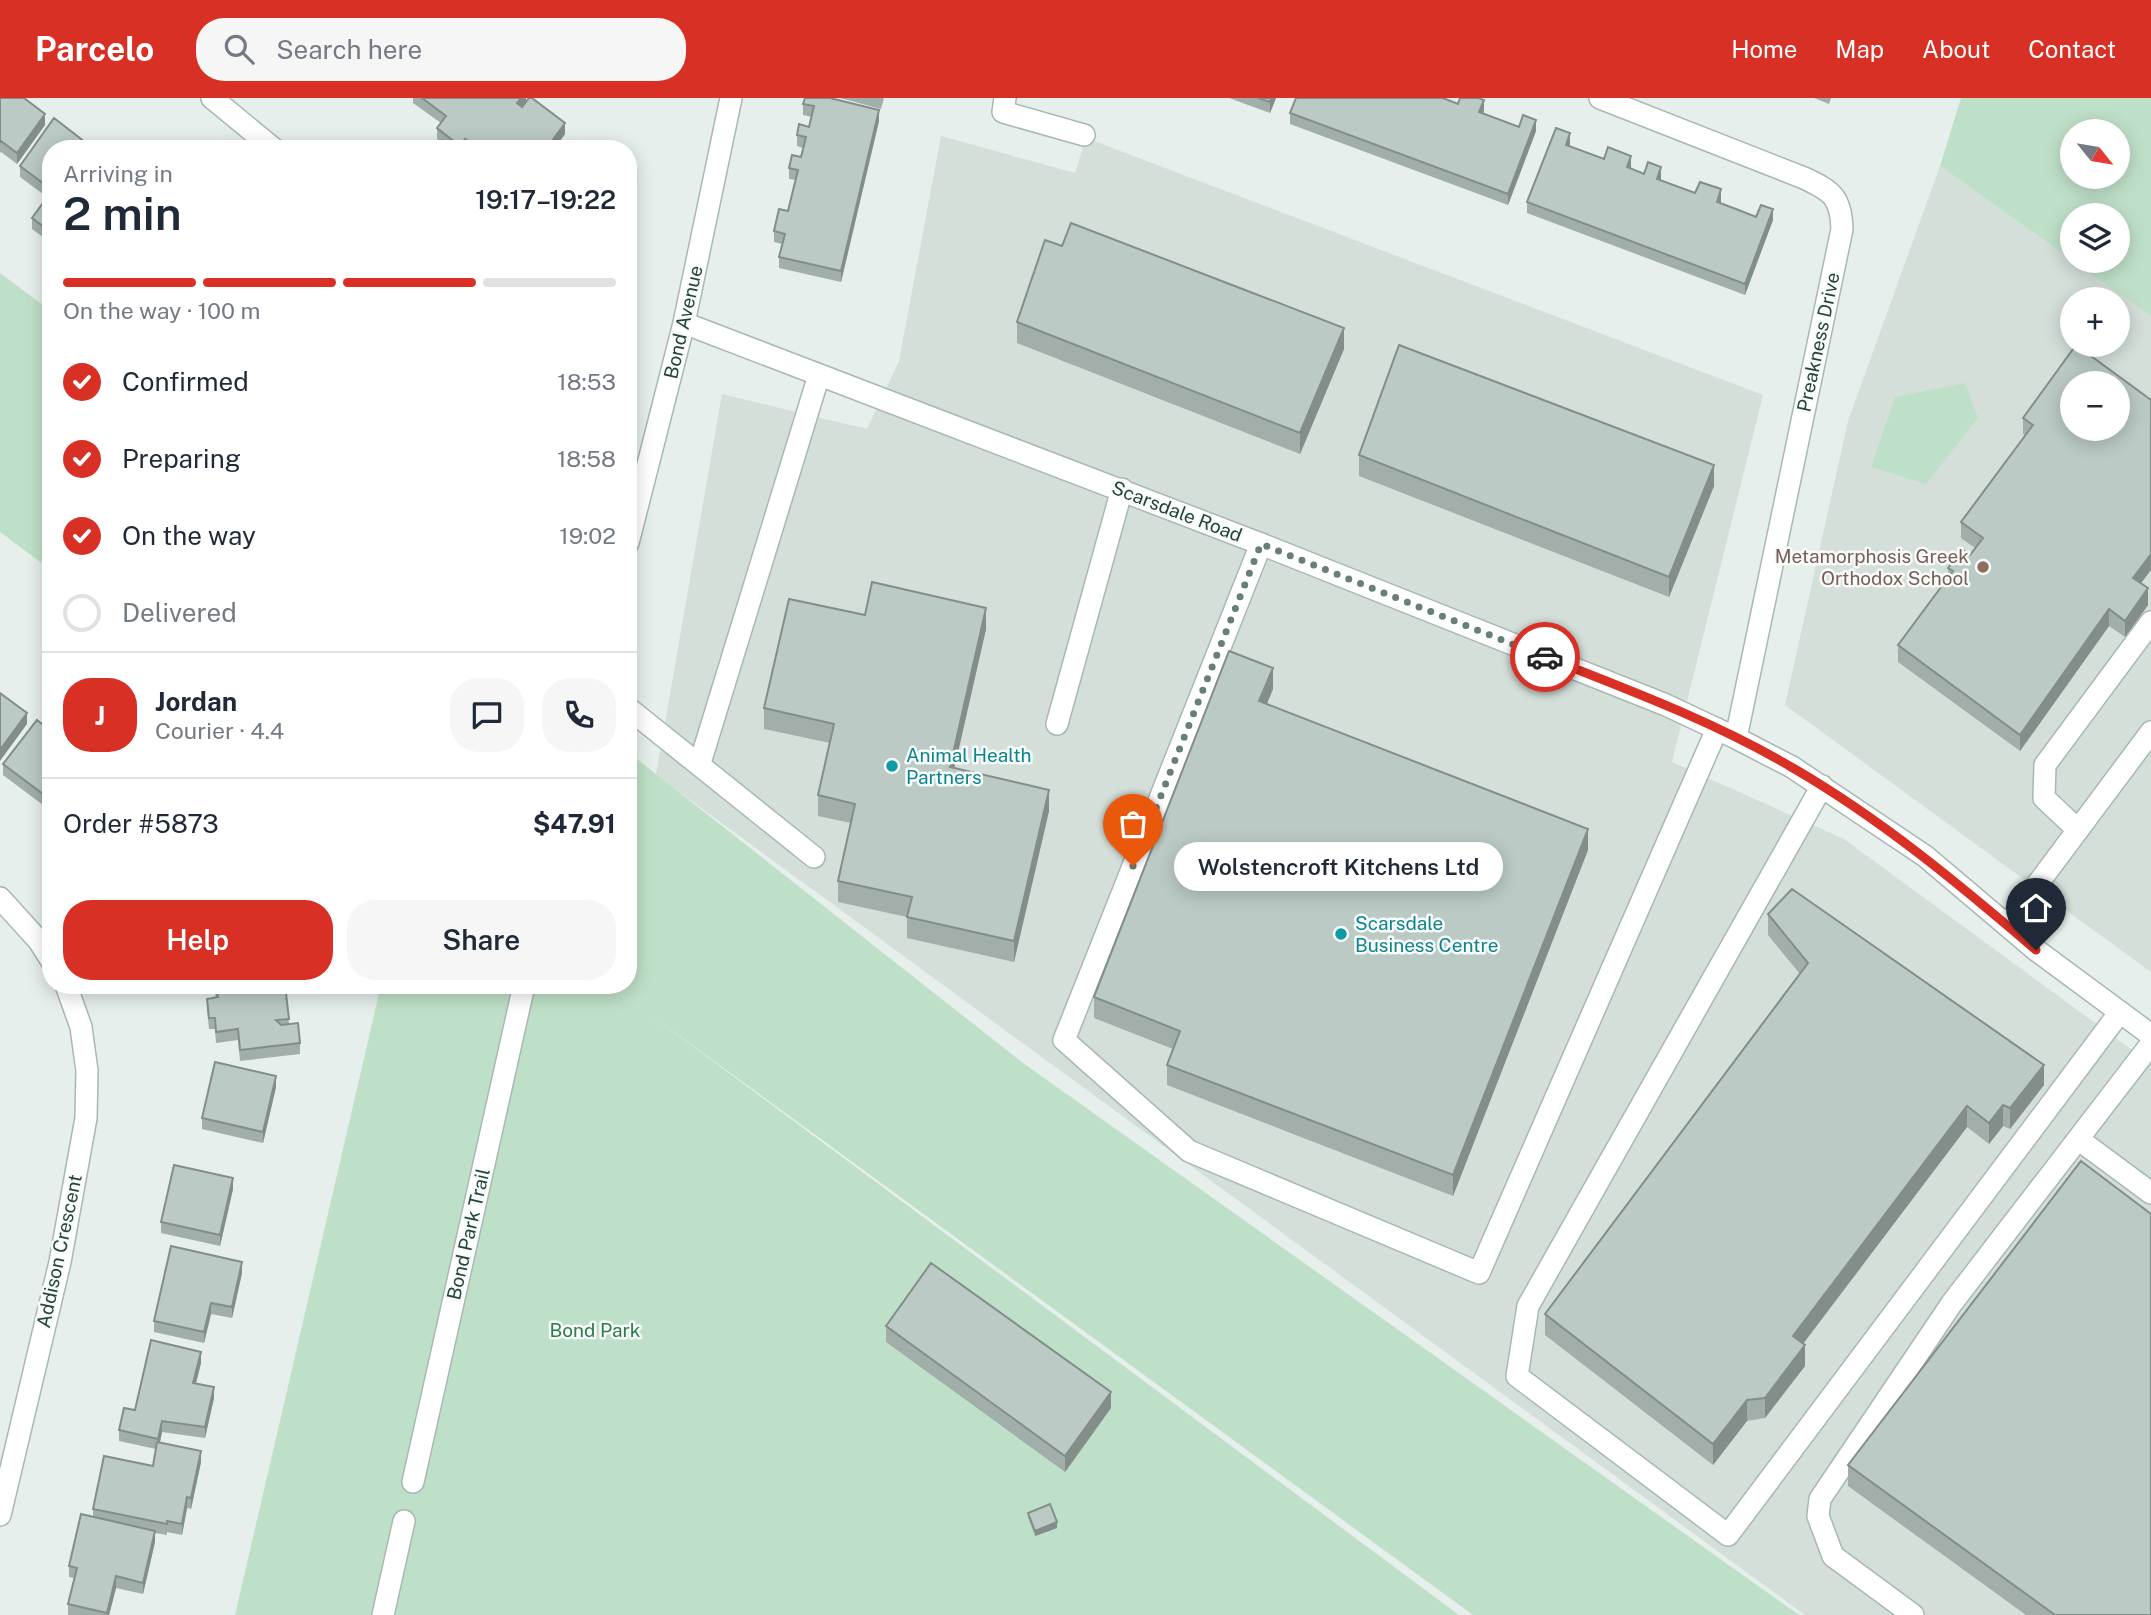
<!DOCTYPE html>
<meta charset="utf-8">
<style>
body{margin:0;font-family:"Public Sans",sans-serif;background:#f6f6f7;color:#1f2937;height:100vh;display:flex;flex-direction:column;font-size:26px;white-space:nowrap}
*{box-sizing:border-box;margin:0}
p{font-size:23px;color:#747a83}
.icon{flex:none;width:38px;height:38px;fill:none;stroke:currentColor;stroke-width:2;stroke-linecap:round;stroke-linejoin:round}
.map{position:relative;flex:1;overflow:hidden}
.drawer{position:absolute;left:42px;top:42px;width:595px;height:854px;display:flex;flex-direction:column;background:#fff;border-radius:28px;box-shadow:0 4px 18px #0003}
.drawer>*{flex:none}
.needle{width:46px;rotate:120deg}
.buttons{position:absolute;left:2060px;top:21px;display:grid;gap:14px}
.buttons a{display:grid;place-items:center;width:70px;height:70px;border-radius:50%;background:#fff;box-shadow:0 4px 18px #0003;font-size:35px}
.pin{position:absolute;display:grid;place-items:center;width:60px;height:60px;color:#fff;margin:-72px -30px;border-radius:50% 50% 50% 0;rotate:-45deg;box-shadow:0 0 7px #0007}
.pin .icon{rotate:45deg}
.courier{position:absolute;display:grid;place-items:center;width:70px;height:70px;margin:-35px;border:5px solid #d93025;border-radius:50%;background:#fff;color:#222;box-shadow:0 2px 9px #0007}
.bubble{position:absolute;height:49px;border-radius:24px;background:#fff;box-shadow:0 4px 18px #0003;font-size:23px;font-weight:600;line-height:49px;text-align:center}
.summary em{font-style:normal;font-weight:600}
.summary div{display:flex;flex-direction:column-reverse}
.summary{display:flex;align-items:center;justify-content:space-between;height:119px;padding:0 21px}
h1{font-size:46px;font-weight:600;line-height:52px}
.bar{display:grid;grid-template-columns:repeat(4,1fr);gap:10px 7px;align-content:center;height:84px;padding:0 21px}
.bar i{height:9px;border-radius:5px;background:#e0e1e3}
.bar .active{background:#d93025}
.bar p{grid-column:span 4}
.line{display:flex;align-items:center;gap:18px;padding:0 21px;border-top:2px solid #e0e1e3}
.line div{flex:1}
.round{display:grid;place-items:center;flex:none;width:74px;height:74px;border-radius:28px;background:#f6f6f7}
ol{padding:0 21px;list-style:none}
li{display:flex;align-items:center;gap:21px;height:77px}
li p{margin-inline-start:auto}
li .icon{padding:7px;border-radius:50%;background:#d93025;color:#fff;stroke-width:4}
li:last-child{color:#747a83}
li i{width:38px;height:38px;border:4px solid #e0e1e3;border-radius:50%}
.action{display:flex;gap:14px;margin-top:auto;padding:14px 21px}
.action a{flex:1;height:80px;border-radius:28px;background:#d93025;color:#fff;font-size:28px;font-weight:600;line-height:80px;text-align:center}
.action a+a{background:#f6f6f7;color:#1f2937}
header{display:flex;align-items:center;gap:42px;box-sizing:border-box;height:98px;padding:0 35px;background:#d93025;color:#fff}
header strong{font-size:33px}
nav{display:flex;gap:38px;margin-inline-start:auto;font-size:24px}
.search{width:490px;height:63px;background:#f6f6f7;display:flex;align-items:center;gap:18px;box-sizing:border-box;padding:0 24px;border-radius:28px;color:#747a83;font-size:26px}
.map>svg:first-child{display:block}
.built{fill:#d4dfda;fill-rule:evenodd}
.green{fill:#bfe0c8;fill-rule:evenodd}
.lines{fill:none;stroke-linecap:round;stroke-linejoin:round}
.lane-casing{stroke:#a8b8b2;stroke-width:24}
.street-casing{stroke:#a8b8b2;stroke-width:24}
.lane{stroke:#fff;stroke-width:21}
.street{stroke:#fff;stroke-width:21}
.wall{fill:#a1aea9}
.shaded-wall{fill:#838d89}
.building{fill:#bbcac4;stroke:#838d89;stroke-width:2;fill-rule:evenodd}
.done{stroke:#687f78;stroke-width:7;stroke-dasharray:0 12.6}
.route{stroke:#d93025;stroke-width:9}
.education-dot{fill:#8d6e63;stroke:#f7fbf9;stroke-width:2.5}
.culture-dot{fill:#0f9aa8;stroke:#f7fbf9;stroke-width:2.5}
.labels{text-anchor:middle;stroke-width:5;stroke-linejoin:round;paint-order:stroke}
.street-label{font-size:19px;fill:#24423a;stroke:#f7fbf9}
.education-label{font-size:19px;fill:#785e54;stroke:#f7fbf9;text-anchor:end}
.culture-label{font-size:19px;fill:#0d838f;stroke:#f7fbf9;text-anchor:start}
.park-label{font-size:19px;fill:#2d7a4b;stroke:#f7fbf9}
</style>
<header>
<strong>Parcelo</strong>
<div class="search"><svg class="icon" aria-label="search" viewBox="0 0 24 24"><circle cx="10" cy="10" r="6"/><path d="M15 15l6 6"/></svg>Search here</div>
<nav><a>Home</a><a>Map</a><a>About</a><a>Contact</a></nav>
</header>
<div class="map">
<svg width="2151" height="1517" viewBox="0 0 2151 1517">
<rect width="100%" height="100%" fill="#e6efeb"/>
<path class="built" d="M941,38L1075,75L1086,40L1763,297L1672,664L1844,741L2151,966V1517H1805L656,677L722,296L867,331L899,263Z
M1940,68L2151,218V874L1785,607L1848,323ZM2072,201H2118V247H2072ZM2072,285H2118V331H2072Z"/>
<path class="green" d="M1961,0H2151V218L2073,163H2118V117H2072V162L1940,68ZM2118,33V79H2072V33Z
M0,175L51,213V472L0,434Z
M1965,285L1978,320L1926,386L1871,369L1895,299Z
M628,654L1023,965L1799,1517H1473L651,917L1459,1517H235L381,887H628Z"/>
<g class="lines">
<g class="lane-casing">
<path id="lane" d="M1005,0L1003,14L1084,37
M1261,446L1064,942L1189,1053L1479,1175L1717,631
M628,610L814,759
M1057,626L1122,391
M700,665L819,277
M1822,688L1528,1208L1517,1278L1728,1437L2120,914
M2078,732L2044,700L2045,667L2151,524
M2007,827L2151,634
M2078,1041L2151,1095
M413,1384L524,887
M383,1517L404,1423
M1913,1517L1833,1458L1818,1418L1820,1401L1952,1205L2151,946"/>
</g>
<g class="street-casing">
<path id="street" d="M212,0L274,51
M1600,0L1804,80C1832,93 1841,99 1842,131L1736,640
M684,225L1261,446L1666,607L1736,640L1792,669L1925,758L2036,852L2151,937
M628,445L684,225L731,0
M0,800L39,843L51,862
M0,1417L60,1164L86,1020L87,973L81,929L66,887"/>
</g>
<use href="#lane" class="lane"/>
<use href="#street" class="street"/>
</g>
<path class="wall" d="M0,0L45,27L17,66L1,54L0,55Z
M413,0H526V4L565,36L554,51H450L437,41V30L441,25L413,5Z
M840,0H884L881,11Z
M1229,0H1276L1270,15Z
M1814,0H1831L1829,6Z
M803,6L879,23L841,184L779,170V159L782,146L774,144V133L788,113L796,82L789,81V70L801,59L803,50L797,48V37L809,29L812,19L803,17Z
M1458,6L1484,13L1483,16L1519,29L1536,33L1508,107L1290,26V15Z
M1570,46L1569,48L1604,61L1631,69V71L1644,76L1661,80V82L1695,95L1721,103L1720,105L1756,119L1773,122L1745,197L1527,115V104Z
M51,51V145L32,131V120L47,99L20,79V68Z
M1017,224L1344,251L1300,356L1017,245Z
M2076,247L2141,485L2148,507L2125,539L2109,528L2020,653L1898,564V547L1948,479V470L1970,457L1975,450L1961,440V424L2025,337L2023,336V320Z
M1359,357L1714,388L1669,499L1359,378Z
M865,517L986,531L954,670L1049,713L1014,864L907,840V819L838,804V783L851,725L818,718V697L830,645L764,631V610Z
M1273,591L1267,606L1588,752L1453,1098L1167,987V967L1173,951L1094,920V899Z
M51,633V713L3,677V666Z
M1768,816L2044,987L2010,1031L2003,1028L1989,1046L1967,1029L1803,1246L1805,1268L1765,1320L1747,1323L1713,1367L1545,1237V1216L1800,876L1768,837Z
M213,887H285L289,926L300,945V956L240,963L238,942L216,945L215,931H209L207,912V901L216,900Z
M276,989L263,1045L202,1031V1020Z
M233,1091L220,1148L161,1135V1124Z
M242,1175L232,1220L211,1216L204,1245L154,1234V1223Z
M886,1228L1111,1310L1065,1374L886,1244Z
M201,1265L196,1286L214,1300L205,1340L162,1334L160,1345L201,1364L191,1411L187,1410L182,1437L167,1434V1437L155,1435V1444L143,1496L116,1490L109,1517H68V1506L75,1480L69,1479V1468L93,1419V1411L153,1368L156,1351L119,1343V1332L135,1312Z
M1848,1367L2151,1517H2026L1848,1388Z
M1028,1415L1057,1430L1035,1438L1028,1420Z"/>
<path class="shaded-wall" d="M521,0H526V5L517,16V5Z
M1271,0H1276L1270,15V4Z
M1484,2V13L1479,25V14Z
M879,12V23L841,184V173Z
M45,16V27L17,66V55Z
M1536,22V33L1508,107V96Z
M565,25V36L554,51H546Z
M1570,35V46L1566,58V47Z
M465,41V51H460V48Z
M1631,58V69L1627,80V69Z
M1661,69V80L1657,92V81Z
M1721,91V103L1717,115V104Z
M1773,111V122L1745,197V186Z
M1344,230V251L1300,356V335Z
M1714,367V388L1669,499V479Z
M2151,456V472L2133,496V480Z
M2148,490V507L2125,539V523Z
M986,510V531L950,690V669Z
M2109,511V528L2020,653V637Z
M1273,570V591L1259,624V603Z
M27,615V626L0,663V652Z
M1049,692V713L1014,864V843Z
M1588,731V752L1453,1098V1077Z
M2044,967V987L2010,1031V1010Z
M276,978V989L263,1045V1034Z
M2003,1007V1028L1989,1046V1025Z
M1967,1008V1029L1793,1259V1238Z
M233,1080V1091L220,1148V1137Z
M242,1164V1175L232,1220V1209Z
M211,1205V1216L204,1245V1234Z
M1805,1247V1268L1765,1320V1300Z
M201,1254V1265L193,1296V1285Z
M214,1289V1300L205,1340V1329Z
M1111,1294V1310L1065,1374V1358Z
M1747,1302V1323L1713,1367V1346Z
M162,1323V1334L158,1352V1341Z
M201,1353V1364L191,1411V1400Z
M187,1399V1410L182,1437V1426Z
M1057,1424V1430L1035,1438V1433Z
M155,1433V1444L143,1496V1485Z
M116,1478V1490L109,1517H107Z"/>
<path class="building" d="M0,0H24L45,16L17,55L1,43L0,44Z
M422,0H521L517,5L522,9L529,0H532L565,25L546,51H479L465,41L460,48L437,30L446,18Z
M805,0H830L879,12L841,173L779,159L785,136L774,133L779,111L788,113L798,72L789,70L792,57L801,59L806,39L797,37L799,26L809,29L814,8L803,6Z
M1258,0H1271L1270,4Z
M1296,0H1443L1458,6L1460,0H1478L1484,2L1479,14L1519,29L1523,17L1536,22L1508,96L1290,15Z
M54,20L94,51H51V91L20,68Z
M1556,30L1570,35L1566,47L1604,61L1608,49L1631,58L1627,69L1644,76L1648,64L1661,69L1657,81L1695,95L1700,84L1721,91L1717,104L1736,111L1756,119L1761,107L1773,111L1745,186L1527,104Z
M51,94V134L32,120Z
M1071,125L1344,230L1300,335L1017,224L1045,142L1062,148Z
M1399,247L1714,367L1669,479L1359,357Z
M2076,247L2151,302V456L2133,480L2148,490L2125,523L2109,511L2020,637L1898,547L1953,473L1948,470L1962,451L1970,457L1983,440L1961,424L2033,327L2023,320ZM2072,285H2118V331H2072Z
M872,484L986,510L950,669L1049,692L1014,843L907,819L912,799L838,783L855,706L818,697L834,626L764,610L789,501L865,517Z
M1229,553L1273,570L1259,603L1588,731L1453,1077L1167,967L1180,933L1094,899Z
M0,595L27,615L0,652Z
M37,622L51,633V702L3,666Z
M1792,791L2044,967L2010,1010L2003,1007L1989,1025L1967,1008L1793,1238L1805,1247L1765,1300L1747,1302L1713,1346L1545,1216L1808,865L1768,816Z
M215,887H285L289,921L276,922L281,927L298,925L300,945L240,952L238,931L216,934L215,920H209L207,901L218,899Z
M215,964L276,978L263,1034L202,1020Z
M2081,1063L2151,1116V1517H2055L1848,1367Z
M174,1067L233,1080L220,1137L161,1124Z
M171,1148L242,1164L232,1209L211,1205L204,1234L154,1223Z
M931,1165L1111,1294L1065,1358L886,1228Z
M151,1242L201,1254L193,1285L214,1289L205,1329L162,1323L158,1341L119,1332L124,1310L135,1312Z
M157,1344L201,1353L191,1400L187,1399L182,1426L167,1423V1426L93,1411L104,1358L153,1368Z
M1050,1406L1057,1424L1035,1433L1028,1415Z
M81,1416L155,1433L143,1485L116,1478L107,1515L68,1506L77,1470L69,1468Z"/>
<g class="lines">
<path class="done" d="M1133,768L1261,446L1545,559"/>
<path class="route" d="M1545,559C1629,592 1715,624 1793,670C1881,721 1959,786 2036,852"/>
</g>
<circle class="education-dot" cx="1983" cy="469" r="7"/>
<g class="culture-dot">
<circle cx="892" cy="668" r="7"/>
<circle cx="1341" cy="836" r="7"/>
</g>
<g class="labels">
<g class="street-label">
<text transform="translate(683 224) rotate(-77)" y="7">Bond Avenue</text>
<text transform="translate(1818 244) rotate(-78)" y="7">Preakness Drive</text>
<text transform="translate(1177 413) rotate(21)" y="7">Scarsdale Road</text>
<text transform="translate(468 1136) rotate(-77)" y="7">Bond Park Trail</text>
<text transform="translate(59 1153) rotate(-78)" y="7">Addison Crescent</text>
</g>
<g class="education-label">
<text x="1969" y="465">Metamorphosis Greek<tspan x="1969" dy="22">Orthodox School</tspan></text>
</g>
<g class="culture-label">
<text x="906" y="664">Animal Health<tspan x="906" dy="22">Partners</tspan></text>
<text x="1355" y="832">Scarsdale<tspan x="1355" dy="22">Business Centre</tspan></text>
</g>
<g class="park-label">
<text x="595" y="1239">Bond Park</text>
</g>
</g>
</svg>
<div class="buttons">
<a><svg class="needle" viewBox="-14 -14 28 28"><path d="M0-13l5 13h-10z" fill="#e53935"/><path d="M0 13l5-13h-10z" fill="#747a83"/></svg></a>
<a><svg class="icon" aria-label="layers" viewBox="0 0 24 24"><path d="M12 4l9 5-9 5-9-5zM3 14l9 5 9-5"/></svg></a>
<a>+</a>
<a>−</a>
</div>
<div class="pin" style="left:1133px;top:768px;background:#ea580c"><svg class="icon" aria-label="bag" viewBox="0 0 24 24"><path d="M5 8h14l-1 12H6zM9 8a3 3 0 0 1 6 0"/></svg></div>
<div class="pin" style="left:2036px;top:852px;background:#1f2937"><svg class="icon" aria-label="home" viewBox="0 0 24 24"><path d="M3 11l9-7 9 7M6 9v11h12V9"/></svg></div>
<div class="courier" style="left:1545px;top:559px"><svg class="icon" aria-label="car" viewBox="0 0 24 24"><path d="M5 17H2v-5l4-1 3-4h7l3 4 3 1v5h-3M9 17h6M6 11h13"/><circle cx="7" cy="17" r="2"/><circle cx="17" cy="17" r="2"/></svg></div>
<div class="bubble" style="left:1174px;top:744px;width:329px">Wolstencroft Kitchens Ltd</div>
<section class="drawer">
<div class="summary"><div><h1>2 min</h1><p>Arriving in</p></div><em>19:17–19:22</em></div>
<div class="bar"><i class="active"></i><i class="active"></i><i class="active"></i><i></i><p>On the way · 100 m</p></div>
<ol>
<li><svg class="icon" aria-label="check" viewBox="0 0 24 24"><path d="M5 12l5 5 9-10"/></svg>Confirmed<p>18:53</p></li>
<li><svg class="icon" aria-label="check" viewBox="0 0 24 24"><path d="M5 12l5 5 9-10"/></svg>Preparing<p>18:58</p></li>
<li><svg class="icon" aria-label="check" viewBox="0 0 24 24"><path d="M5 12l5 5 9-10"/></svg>On the way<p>19:02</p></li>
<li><i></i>Delivered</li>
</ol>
<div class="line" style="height:126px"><b class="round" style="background:#d93025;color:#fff">J</b><div><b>Jordan</b><p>Courier · 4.4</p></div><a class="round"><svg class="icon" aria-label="chat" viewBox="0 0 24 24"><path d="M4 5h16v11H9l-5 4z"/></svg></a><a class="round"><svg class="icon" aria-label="phone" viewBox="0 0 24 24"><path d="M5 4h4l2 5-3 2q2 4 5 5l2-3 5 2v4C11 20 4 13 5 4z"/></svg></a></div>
<div class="line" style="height:91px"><div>Order #5873</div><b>$47.91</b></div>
<div class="action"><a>Help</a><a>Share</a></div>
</section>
</div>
